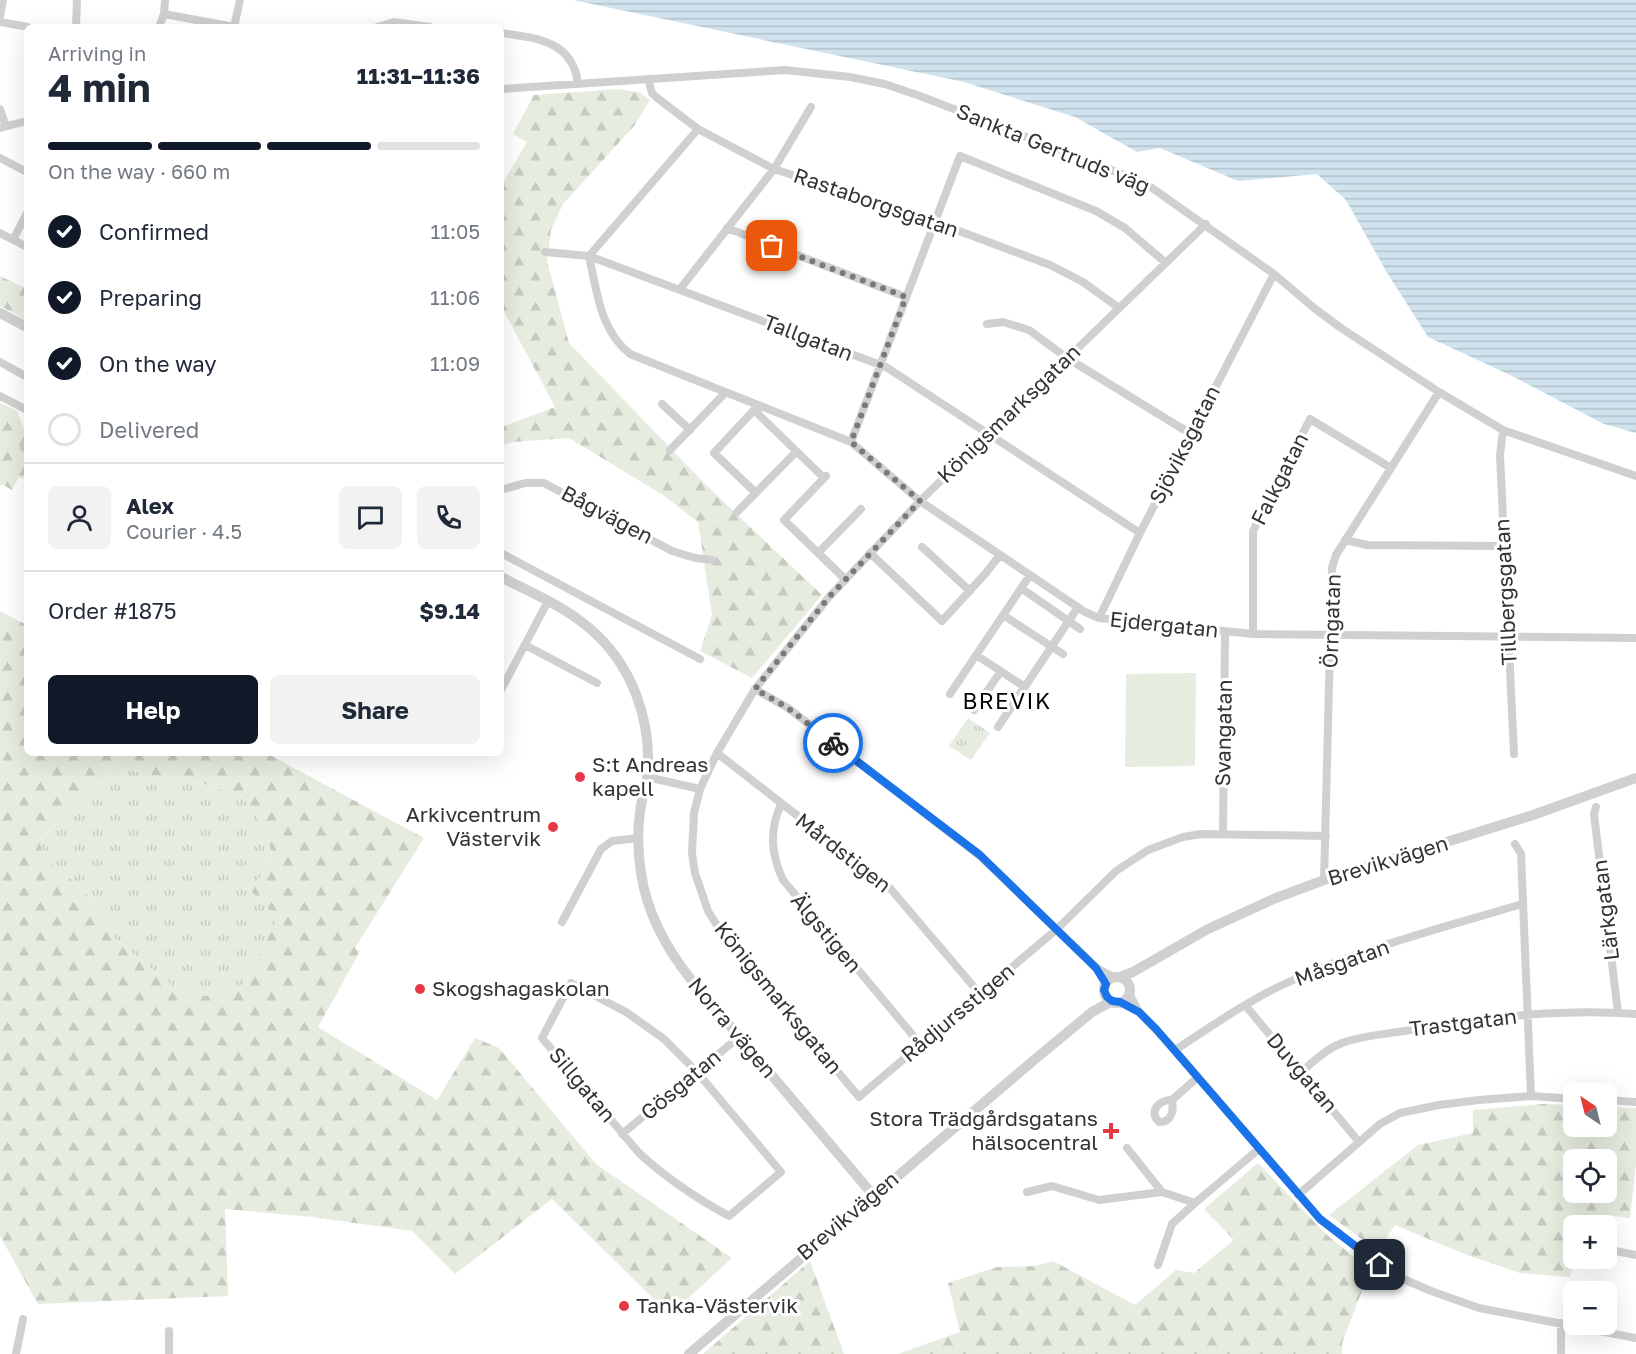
<!DOCTYPE html>
<meta charset="utf-8">
<style>
body{margin:0;font-family:"Golos Text",sans-serif;background:#f2f2f3;color:#1f2937;height:100vh;display:flex;flex-direction:column;font-size:22px;white-space:nowrap}
*{box-sizing:border-box;margin:0}
p{font-size:20px;color:#747a83}
.icon{flex:none;width:33px;height:33px;fill:none;stroke:currentColor;stroke-width:2;stroke-linecap:round;stroke-linejoin:round}
.map{position:relative;flex:1;overflow:hidden}
.panel{position:absolute;left:24px;top:24px;width:480px;height:732px;display:flex;flex-direction:column;background:#fff;border-radius:9px;box-shadow:0 6px 24px #0002}
.panel>*{flex:none}
.needle{width:39px;rotate:325deg}
.fabs{position:absolute;left:1563px;top:1083px;display:grid;gap:12px}
.fabs a{display:grid;place-items:center;width:54px;height:54px;border-radius:9px;background:#fff;box-shadow:0 6px 24px #0002;font-size:30px}
.pin{position:absolute;display:grid;place-items:center;width:51px;height:51px;color:#fff;margin:-26px;border-radius:12px;box-shadow:0 3px 9px #0006}
.courier{position:absolute;display:grid;place-items:center;width:60px;height:60px;margin:-30px;border:4px solid #1a73e8;border-radius:50%;background:#fff;color:#222;box-shadow:0 2px 8px #0007}
.overview em{font-style:normal;font-weight:700}
.overview div{display:flex;flex-direction:column-reverse}
.overview{display:flex;align-items:center;justify-content:space-between;height:102px;padding:0 24px}
h1{font-size:39px;font-weight:700;line-height:45px}
.bar{display:grid;grid-template-columns:repeat(4,1fr);gap:9px 6px;align-content:center;height:72px;padding:0 24px}
.bar i{height:8px;border-radius:4px;background:#e0e1e3}
.bar .active{background:#111827}
.bar p{grid-column:span 4}
.line{display:flex;align-items:center;gap:15px;padding:0 24px;border-top:2px solid #e0e1e3}
.line div{flex:1}
.round{display:grid;place-items:center;flex:none;width:63px;height:63px;border-radius:9px;background:#f2f2f3}
ol{padding:0 24px;list-style:none}
li{display:flex;align-items:center;gap:18px;height:66px}
li p{margin-inline-start:auto}
li .icon{padding:6px;border-radius:50%;background:#111827;color:#fff;stroke-width:4}
li:last-child{color:#747a83}
li i{width:33px;height:33px;border:3px solid #e0e1e3;border-radius:50%}
.action{display:flex;gap:12px;margin-top:auto;padding:12px 24px}
.action a{flex:1;height:69px;border-radius:9px;background:#111827;color:#fff;font-size:24px;font-weight:700;line-height:69px;text-align:center}
.action a+a{background:#f2f2f3;color:#1f2937}
.map>svg:first-child{display:block}
.grass{fill:url(#grass-tufts)}
.forest{fill:url(#forest-firs);fill-rule:evenodd}
.pitch{fill:#e6ecdf}
.water{fill:url(#water-rules)}
.lines{fill:none;stroke-linecap:round;stroke-linejoin:round}
.minor{stroke:#d0d0d0;stroke-width:8}
.tertiary{stroke:#d0d0d0;stroke-width:10}
.done{stroke:#7a7a7a;stroke-width:6;stroke-dasharray:0 10.8}
.route{stroke:#1a73e8;stroke-width:8}
.poi-dot{fill:#e63946;stroke:#fff;stroke-width:2}
.labels{text-anchor:middle;stroke-width:6;stroke-linejoin:round;paint-order:stroke}
.street-label{font-size:21px;fill:#333;stroke:#fff}
.poi-label{font-size:21px;fill:#333;stroke:#fff;text-anchor:start}
.neighbourhood-label{font-size:22px;letter-spacing:1.5px;fill:#000;stroke:#fff}
</style>
<div class="map">
<svg width="1636" height="1354" viewBox="0 0 1636 1354">
<defs>
<pattern id="grass-tufts" width="24" height="20" patternUnits="userSpaceOnUse" patternTransform="scale(1.5)"><rect width="24" height="20" fill="#e6ecdf"/><path d="M3 7l-1-3M5 7V3M7 7l1-3M15 17l-1-3M17 17v-4M19 17l1-3" fill="none" stroke="#c6cbc0"/></pattern>
<pattern id="forest-firs" width="22" height="20" patternUnits="userSpaceOnUse" patternTransform="scale(1.5)"><rect width="22" height="20" fill="#e6ecdf"/><path d="M5 1l3.5 6h-7zM16 11l3.5 6h-7z" fill="#c6cbc0"/></pattern>
<pattern id="water-rules" width="6" height="5" patternUnits="userSpaceOnUse" patternTransform="scale(1.5)"><rect width="6" height="5" fill="#cfe2ee"/><path d="M0 2.5h6" fill="none" stroke="#b2c2cd"/></pattern>
</defs>
<rect width="100%" height="100%" fill="#fff"/>
<path class="grass" d="M968,718L990,733L971,760L949,746Z
M115,766L152,775L191,780L243,796L262,824L272,853L259,879L250,890L278,919L239,990L206,996L174,987L111,936L91,899L72,880L44,857L40,843L49,830L63,821Z"/>
<path class="forest" d="M619,89L641,93L650,100L634,126L563,204L551,230L547,261L569,343L707,486L822,595L752,678L700,651L712,615L698,522L663,495L569,438L512,442L501,446V427L555,407L501,306V186L527,142L513,134L534,95Z
M0,276L27,289V320L0,306Z
M0,403L16,410L27,435L21,447L27,451V481L19,477L12,490L2,484L0,486Z
M0,611L27,625V753H266L424,838L355,948L360,951L318,1027L437,1100L475,1038L499,1048L596,1164L732,1258L670,1315L552,1199L455,1274L412,1231L312,1217L225,1209L228,1296L38,1304L0,1236ZM115,766L152,775L191,780L243,796L262,824L272,853L259,879L250,890L278,919L239,990L206,996L174,987L111,936L91,899L72,880L44,857L40,843L48,830L63,821Z
M1543,1104L1573,1105L1574,1126H1606L1607,1107L1636,1108V1164L1630,1218L1604,1215L1588,1225L1574,1226V1258L1576,1259L1570,1277L1520,1273L1462,1253L1395,1225L1378,1251L1329,1215L1418,1145L1473,1133V1110ZM1574,1160H1606V1192H1574Z
M1258,1163L1327,1235L1370,1270L1342,1343V1354H898L960,1332L948,1283L997,1267L1034,1266L1053,1261L1135,1305L1176,1270L1194,1273L1234,1240L1204,1209Z
M810,1261L844,1354H703Z"/>
<path class="pitch" d="M1196,673L1195,766L1125,767L1126,674Z"/>
<path class="water" d="M573,0H1636V433L1604,424L1510,375L1428,337L1386,271L1346,200L1317,174L1238,181L1160,148L1137,152L1075,117L964,82Z"/>
<g class="lines">
<path class="minor" d="M164,14L234,27
M0,16L3,0
M0,22L28,27
M76,27L77,0
M159,27L164,14L165,0
M234,27L240,0
M377,27L394,22L430,27
M501,33C537,38 573,41 578,84
M648,79L652,93L656,97L698,129L774,169L935,222L1050,265L1083,282L1119,308
M501,89L785,70L850,77L885,84L920,96L1145,183L1274,274L1314,308L1341,328L1439,392L1503,430L1636,476
M0,109L6,126
M0,128L27,121
M0,158L27,172
M1206,224L920,501L829,597L755,689L717,753L700,789L694,813L692,853L695,873L708,911L721,932L859,1097L1057,929L1116,871L1148,850L1183,837L1201,834L1326,836
M727,228L906,297
M0,233L27,247
M13,240L27,213
M545,252L589,256L886,367L1140,533
M589,256C597,292 600,330 630,354L851,442L920,501L1085,612L1099,618L1253,634L1636,638
M589,256L698,129
M680,289L774,169L811,107
M987,324L1003,322L1029,330L1067,358L1191,434
M0,362L27,377
M0,396L27,410
M662,404L690,430
M754,410L824,478
M1503,430L1500,455L1514,754
M27,442L24,448L27,449
M851,442L960,156L1096,211L1125,228L1166,263
M670,450L725,393
M826,476L784,520L845,579
M501,490L525,483H544L672,551L695,558L712,560
M756,493L714,453L754,410L756,405
M737,512L796,452
M1345,540L1367,545L1504,546
M922,547L970,591
M501,553L700,659
M818,553L861,509
M870,553L942,621L985,574L1000,555
M1021,588L1080,629
M1003,615L1063,654
M1099,618L1140,533L1274,274
M1253,634V531L1310,419L1391,468
M525,645L597,683
M976,655L1025,687
M755,689L788,708L980,856L1097,968L1106,984
M501,690L548,601
M950,694L1030,575
M974,710L1001,671
M998,727L1078,607
M717,753L889,887L980,994
M647,777L700,789
M781,804C769,831 771,854 783,880L921,1045
M1596,807L1594,814L1618,1013
M1223,834L1225,632
M1515,844L1521,854L1531,1096
M1324,880L1332,568L1336,555L1439,392
M562,922L601,849L612,841L639,838
M1097,968L1113,977
M571,983L626,1012L664,1039L697,1072L781,1172L729,1216C696,1198 667,1179 639,1153L542,1038Z
M1129,993L1139,1012L1175,1050L1320,1219L1380,1265L1401,1278L1431,1291L1479,1308L1636,1338
M1120,1002L1139,1012
M1245,1005L1359,1142
M1175,1050C1209,1028 1243,1004 1280,986C1355,950 1442,928 1522,904
M1301,1072C1314,1061 1326,1049 1342,1043C1361,1036 1384,1034 1405,1031C1480,1018 1560,1008 1636,1014
M1172,1100C1174,1111 1172,1122 1159,1122C1148,1111 1159,1100 1172,1100L1198,1077
M1606,1100L1636,1102
M622,1134L739,1037
M1127,1148L1162,1192
M1027,1192L1052,1186L1099,1200L1162,1192L1195,1203L1259,1149
M1298,1195L1380,1124L1400,1113L1439,1105L1479,1100L1531,1096L1574,1099
M1606,1249L1636,1255
M1158,1265L1172,1224L1195,1203
M169,1331V1354
M16,1354L23,1319
M1561,1354V1323"/>
<path class="tertiary" d="M0,313L27,327
M501,577C530,592 562,605 588,627C632,663 653,722 647,778C645,790 641,801 640,813C637,833 638,854 641,873C647,914 667,950 693,982L873,1195
M1120,977L1133,972L1208,929L1276,898L1324,880L1533,815L1636,778
M1104 990a13 13 0 1 1 26 0a13 13 0 1 1-26 0Z
M689,1354L1034,1060L1092,1012L1112,1001"/>
</g>
<g class="lines">
<path class="done" d="M772,246L906,297L851,442L920,501L829,597L755,689L788,708L833,743"/>
<path class="route" d="M833,743L980,855L1096,968L1106,984L1104,990L1107,997L1112,1001L1120,1002L1139,1012L1156,1029L1320,1219L1380,1265"/>
</g>
<g class="poi-dot">
<circle cx="580" cy="777" r="6"/>
<circle cx="553" cy="827" r="6"/>
<circle cx="420" cy="989" r="6"/>
<path d="M1108 1122h6v6h6v6h-6v6h-6v-6h-6v-6h6z"/>
<circle cx="624" cy="1306" r="6"/>
</g>
<g class="labels">
<g class="street-label">
<text transform="translate(1053 149) rotate(22)" y="7">Sankta Gertruds väg</text>
<text transform="translate(876 203) rotate(19)" y="7">Rastaborgsgatan</text>
<text transform="translate(808 338) rotate(21)" y="7">Tallgatan</text>
<text transform="translate(1009 414) rotate(-44)" y="7">Königsmarksgatan</text>
<text transform="translate(1185 445) rotate(-63)" y="7">Sjöviksgatan</text>
<text transform="translate(1280 479) rotate(-63)" y="7">Falkgatan</text>
<text transform="translate(607 515) rotate(28)" y="7">Bågvägen</text>
<text transform="translate(1506 592) rotate(-93)" y="7">Tillbergsgatan</text>
<text transform="translate(1332 621) rotate(-88)" y="7">Örngatan</text>
<text transform="translate(1164 625) rotate(6)" y="7">Ejdergatan</text>
<text transform="translate(1224 733) rotate(-89)" y="7">Svangatan</text>
<text transform="translate(843 853) rotate(38)" y="7">Mårdstigen</text>
<text transform="translate(1388 861) rotate(-17)" y="7">Brevikvägen</text>
<text transform="translate(1606 910) rotate(-97)" y="7">Lärkgatan</text>
<text transform="translate(826 933) rotate(50)" y="7">Älgstigen</text>
<text transform="translate(1342 963) rotate(-20)" y="7">Måsgatan</text>
<text transform="translate(778 998) rotate(51)" y="7">Königsmarksgatan</text>
<text transform="translate(958 1013) rotate(-40)" y="7">Rådjursstigen</text>
<text transform="translate(1463 1023) rotate(-7)" y="7">Trastgatan</text>
<text transform="translate(732 1028) rotate(50)" y="7">Norra vägen</text>
<text transform="translate(1302 1073) rotate(50)" y="7">Duvgatan</text>
<text transform="translate(582 1085) rotate(50)" y="7">Sillgatan</text>
<text transform="translate(681 1085) rotate(-40)" y="7">Gösgatan</text>
<text transform="translate(848 1216) rotate(-40)" y="7">Brevikvägen</text>
</g>
<g class="poi-label">
<text x="592" y="772">S:t Andreas<tspan x="592" dy="24">kapell</tspan></text>
<text x="541" y="822" text-anchor="end">Arkivcentrum<tspan x="541" dy="24">Västervik</tspan></text>
<text x="432" y="996">Skogshagaskolan</text>
<text x="1098" y="1126" text-anchor="end">Stora Trädgårdsgatans<tspan x="1098" dy="24">hälsocentral</tspan></text>
<text x="636" y="1313">Tanka-Västervik</text>
</g>
<g class="neighbourhood-label">
<text x="1007" y="709">BREVIK</text>
</g>
</g>
</svg>
<div class="fabs">
<a><svg class="needle" viewBox="-14 -14 28 28"><path d="M0-13l5 13h-10z" fill="#e53935"/><path d="M0 13l5-13h-10z" fill="#747a83"/></svg></a>
<a><svg class="icon" aria-label="locate" viewBox="0 0 24 24"><circle cx="12" cy="12" r="6"/><path d="M12 2v4M12 18v4M2 12h4M18 12h4"/></svg></a>
<a>+</a>
<a>−</a>
</div>
<div class="pin" style="left:772px;top:246px;background:#ea580c"><svg class="icon" aria-label="bag" viewBox="0 0 24 24"><path d="M5 8h14l-1 12H6zM9 8a3 3 0 0 1 6 0"/></svg></div>
<div class="pin" style="left:1380px;top:1265px;background:#1f2937"><svg class="icon" aria-label="home" viewBox="0 0 24 24"><path d="M3 11l9-7 9 7M6 9v11h12V9"/></svg></div>
<div class="courier" style="left:833px;top:743px"><svg class="icon" aria-label="bike" viewBox="0 0 24 24"><circle cx="6" cy="16" r="4"/><circle cx="18" cy="16" r="4"/><path d="M6 16l4-8h5l3 8M10 8l3 8H6M13 5h3"/></svg></div>
<section class="panel">
<div class="overview"><div><h1>4 min</h1><p>Arriving in</p></div><em>11:31–11:36</em></div>
<div class="bar"><i class="active"></i><i class="active"></i><i class="active"></i><i></i><p>On the way · 660 m</p></div>
<ol>
<li><svg class="icon" aria-label="check" viewBox="0 0 24 24"><path d="M5 12l5 5 9-10"/></svg>Confirmed<p>11:05</p></li>
<li><svg class="icon" aria-label="check" viewBox="0 0 24 24"><path d="M5 12l5 5 9-10"/></svg>Preparing<p>11:06</p></li>
<li><svg class="icon" aria-label="check" viewBox="0 0 24 24"><path d="M5 12l5 5 9-10"/></svg>On the way<p>11:09</p></li>
<li><i></i>Delivered</li>
</ol>
<div class="line" style="height:108px"><a class="round"><svg class="icon" aria-label="person" viewBox="0 0 24 24"><circle cx="12" cy="8" r="4"/><path d="M4 21q1-7 8-7t8 7"/></svg></a><div><b>Alex</b><p>Courier · 4.5</p></div><a class="round"><svg class="icon" aria-label="chat" viewBox="0 0 24 24"><path d="M4 5h16v11H9l-5 4z"/></svg></a><a class="round"><svg class="icon" aria-label="phone" viewBox="0 0 24 24"><path d="M5 4h4l2 5-3 2q2 4 5 5l2-3 5 2v4C11 20 4 13 5 4z"/></svg></a></div>
<div class="line" style="height:78px"><div>Order #1875</div><b>$9.14</b></div>
<div class="action"><a>Help</a><a>Share</a></div>
</section>
</div>
